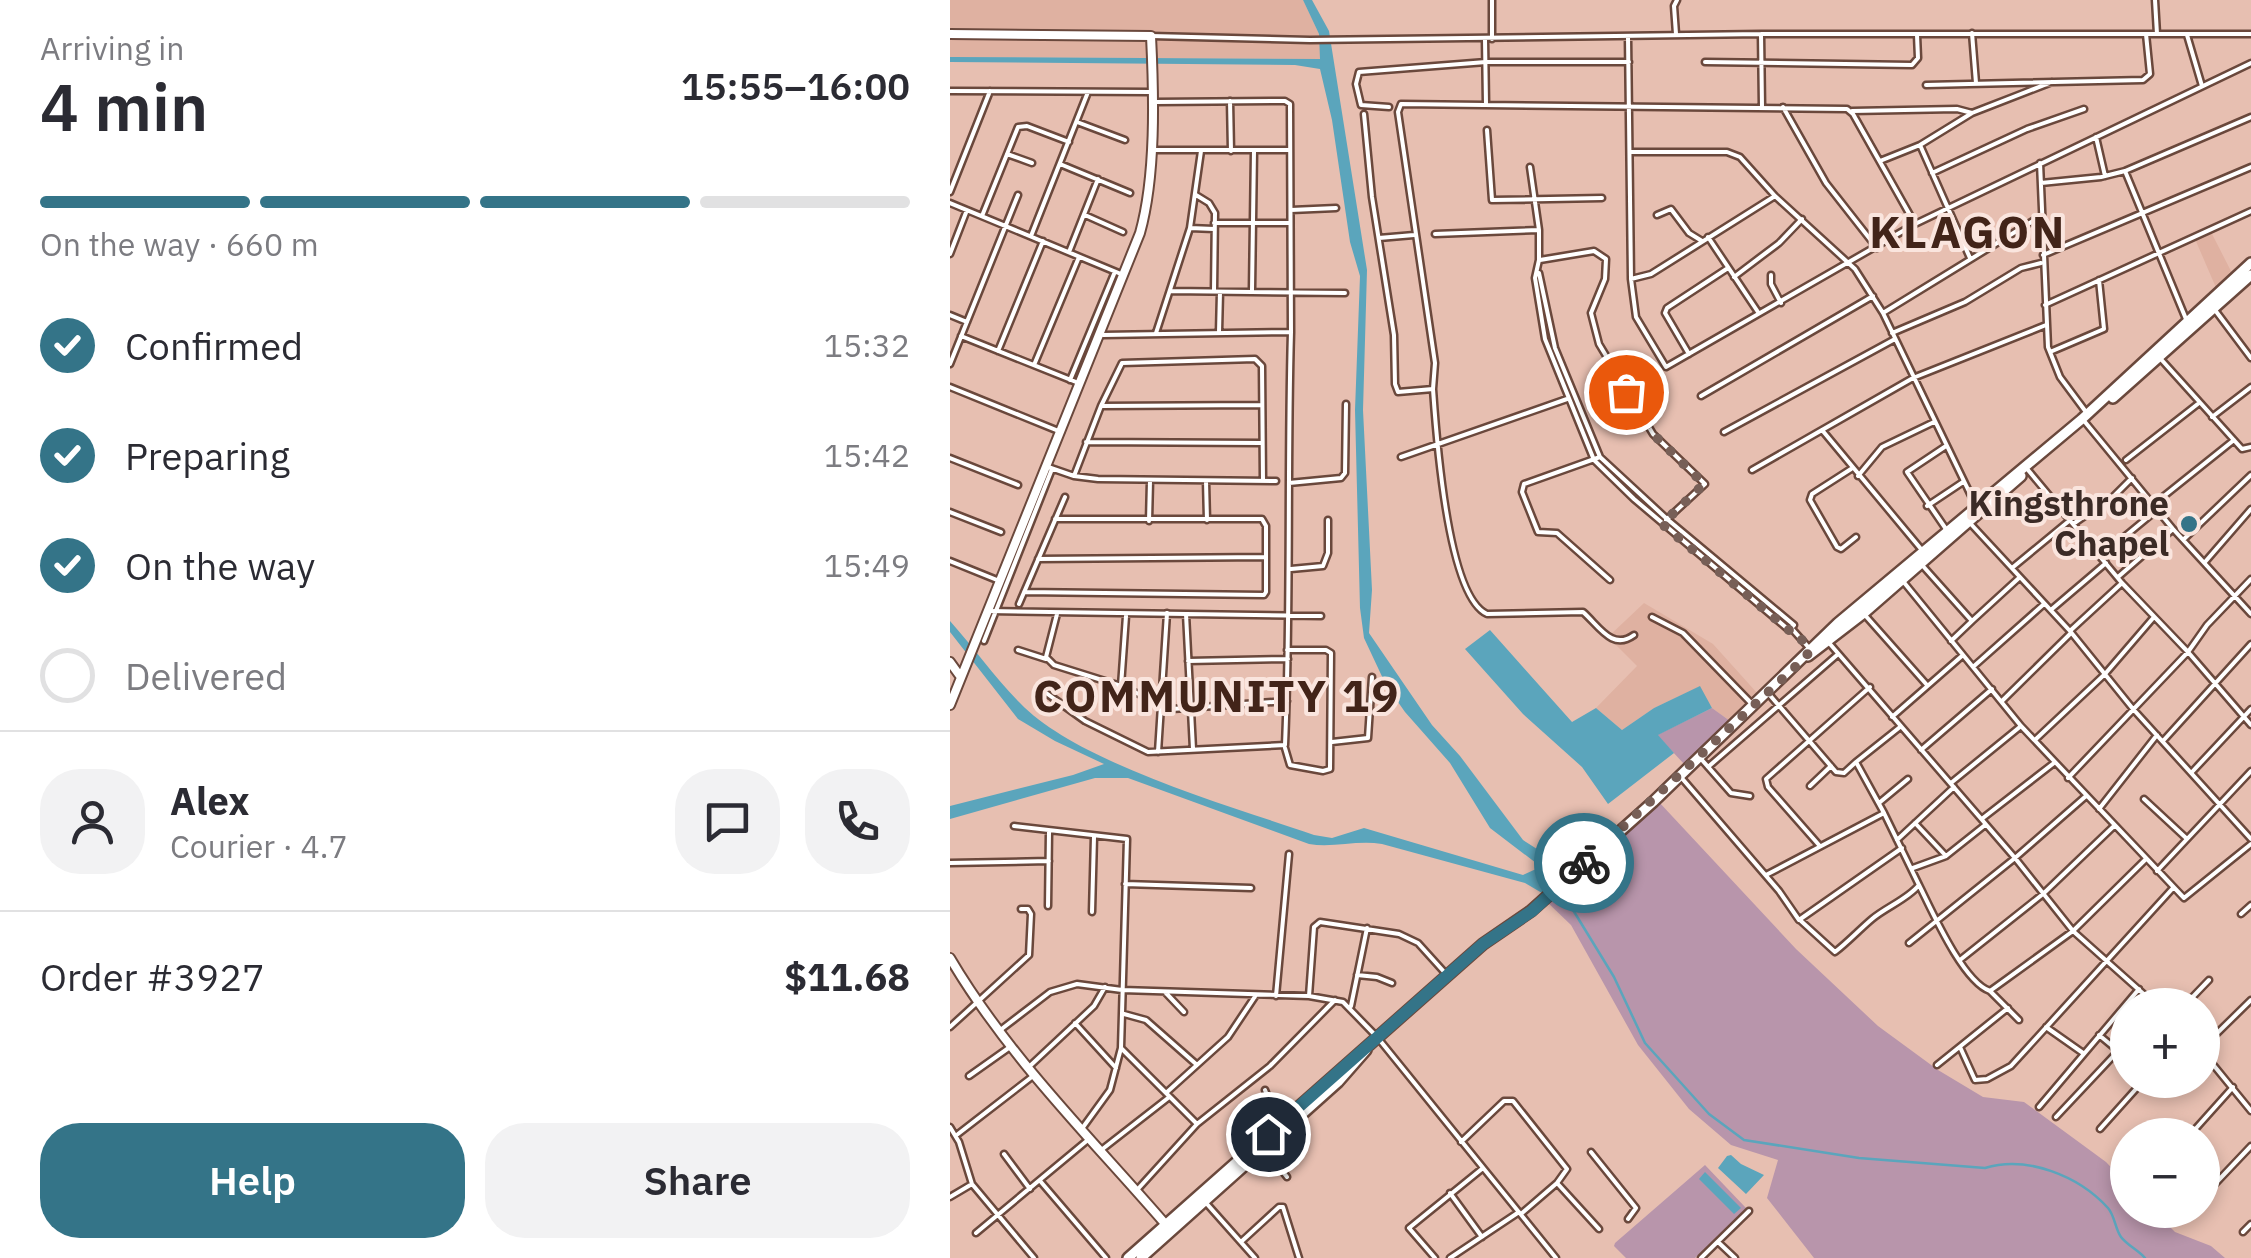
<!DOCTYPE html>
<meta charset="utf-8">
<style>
body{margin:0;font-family:"IBM Plex Sans",sans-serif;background:#f2f2f3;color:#2b2b33;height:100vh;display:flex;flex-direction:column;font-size:38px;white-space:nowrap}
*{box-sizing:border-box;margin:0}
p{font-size:32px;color:#7c7c81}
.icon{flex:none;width:55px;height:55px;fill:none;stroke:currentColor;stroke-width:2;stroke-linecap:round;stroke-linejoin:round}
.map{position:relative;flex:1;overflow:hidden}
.details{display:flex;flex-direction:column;background:#fff;width:950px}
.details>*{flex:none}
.buttons{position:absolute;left:1160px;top:988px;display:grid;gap:20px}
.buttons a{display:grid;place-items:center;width:110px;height:110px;border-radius:50%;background:#fff;box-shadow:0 5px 15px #0003;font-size:50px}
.pin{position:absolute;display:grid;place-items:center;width:85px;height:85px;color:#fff;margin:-42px;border:5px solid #fff;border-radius:50%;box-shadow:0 2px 10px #0007}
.courier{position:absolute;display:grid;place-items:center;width:100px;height:100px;margin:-50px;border:8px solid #347488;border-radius:50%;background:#fff;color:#222;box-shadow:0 2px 12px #0007}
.head em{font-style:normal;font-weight:600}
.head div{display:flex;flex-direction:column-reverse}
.head{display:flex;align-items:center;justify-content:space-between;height:170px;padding:0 40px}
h1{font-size:65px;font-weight:600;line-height:75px}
.bar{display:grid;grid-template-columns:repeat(4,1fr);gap:15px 10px;align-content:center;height:120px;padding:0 40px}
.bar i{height:12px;border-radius:8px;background:#e1e1e2}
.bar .active{background:#347488}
.bar p{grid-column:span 4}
.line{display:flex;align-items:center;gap:25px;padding:0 40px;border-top:2px solid #e1e1e2}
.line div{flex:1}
.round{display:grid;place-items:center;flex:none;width:105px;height:105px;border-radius:40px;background:#f2f2f3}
ol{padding:0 40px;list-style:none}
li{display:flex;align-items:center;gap:30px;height:110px}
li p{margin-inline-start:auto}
li .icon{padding:10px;border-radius:50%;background:#347488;color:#fff;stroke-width:4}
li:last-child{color:#7c7c81}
li i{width:55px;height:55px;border:5px solid #e1e1e2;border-radius:50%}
.button{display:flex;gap:20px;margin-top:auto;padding:20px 40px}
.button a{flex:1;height:115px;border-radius:40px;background:#347488;color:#fff;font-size:40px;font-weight:600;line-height:115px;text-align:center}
.button a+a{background:#f2f2f3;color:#2b2b33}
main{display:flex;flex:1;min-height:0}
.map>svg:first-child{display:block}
.built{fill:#dfb1a1}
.green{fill:#b895ab}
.water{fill:#5ba5bc}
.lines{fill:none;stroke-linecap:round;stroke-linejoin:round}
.stream{stroke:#5ba5bc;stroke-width:2.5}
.street-casing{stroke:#6a483c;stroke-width:9}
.secondary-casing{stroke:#6a483c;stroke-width:12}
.primary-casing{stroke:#6a483c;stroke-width:14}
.street{stroke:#fff;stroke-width:4}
.secondary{stroke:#fff;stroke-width:8}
.primary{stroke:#fff;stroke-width:9}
.done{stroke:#775f57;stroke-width:10;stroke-dasharray:0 18}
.route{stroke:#347488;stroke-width:12}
.poi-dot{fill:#347488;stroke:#fae5de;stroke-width:4}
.labels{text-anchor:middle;stroke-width:8;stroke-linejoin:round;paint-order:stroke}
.poi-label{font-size:35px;font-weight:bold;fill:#3b2b26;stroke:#fae5de;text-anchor:end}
.district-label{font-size:45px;font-weight:bold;letter-spacing:2.5px;fill:#422419;stroke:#fae5de}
</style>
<main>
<section class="details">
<div class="head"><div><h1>4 min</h1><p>Arriving in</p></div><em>15:55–16:00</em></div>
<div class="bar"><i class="active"></i><i class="active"></i><i class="active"></i><i></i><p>On the way · 660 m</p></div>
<ol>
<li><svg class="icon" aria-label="check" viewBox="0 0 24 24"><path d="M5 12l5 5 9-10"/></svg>Confirmed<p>15:32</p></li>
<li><svg class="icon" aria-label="check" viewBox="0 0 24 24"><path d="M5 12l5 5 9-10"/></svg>Preparing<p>15:42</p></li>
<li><svg class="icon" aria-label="check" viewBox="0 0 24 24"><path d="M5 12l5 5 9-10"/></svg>On the way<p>15:49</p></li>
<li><i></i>Delivered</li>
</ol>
<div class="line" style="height:180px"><a class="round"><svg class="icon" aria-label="person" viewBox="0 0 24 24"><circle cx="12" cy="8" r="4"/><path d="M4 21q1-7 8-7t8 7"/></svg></a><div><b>Alex</b><p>Courier · 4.7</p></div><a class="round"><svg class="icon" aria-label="chat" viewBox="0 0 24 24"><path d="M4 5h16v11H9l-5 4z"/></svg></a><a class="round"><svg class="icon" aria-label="phone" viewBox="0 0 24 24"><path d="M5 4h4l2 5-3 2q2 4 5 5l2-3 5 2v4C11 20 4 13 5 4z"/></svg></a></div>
<div class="line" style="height:130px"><div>Order #3927</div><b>$11.68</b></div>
<div class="button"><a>Help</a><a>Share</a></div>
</section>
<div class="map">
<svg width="1301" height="1258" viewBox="0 0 1301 1258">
<rect width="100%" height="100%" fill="#e7bfb1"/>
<path class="built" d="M0,0H353L369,34L371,59L0,57Z
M1261,232L1283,275L1267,290L1245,239Z
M694,603L763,644L808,694L780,721L762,708L749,687L704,708L672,730L646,708L687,666L658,637Z"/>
<path class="green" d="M762,708L780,721L735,765L707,735Z
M708,801L846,949L928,1026L988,1070L1033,1097L1074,1102L1156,1162L1177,1184L1178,1210H1203L1225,1232L1261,1246L1275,1258H864L817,1198L828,1160L781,1145L739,1109L688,1045L621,925L596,901Z
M755,1165L796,1208L745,1258H676L664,1246L665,1243Z"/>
<path class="water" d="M353,0H362L379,31L417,270L413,410L422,590L419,633L482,725L510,756L573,840L609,863L647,834L653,841L592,893L575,883L432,844C407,840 383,848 359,844L178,778H145L0,819V806L123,775L154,764L105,741L68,719L0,632V621C24,648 45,678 70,703C127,763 284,807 364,835L382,838L414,828L573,875L586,869V863L540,828L500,763L455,712L436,685L414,638L410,608L405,410L410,276L400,242L382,120L370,69L345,65L0,62V57L370,59L369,34Z
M540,630L622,722L646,708L672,730L704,708L750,686L762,708L708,735L724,753L658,804L632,767L573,714L515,649Z
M781,1155L791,1164L814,1175L796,1194L768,1168L777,1156Z
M755,1172L791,1208L784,1214L749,1179Z"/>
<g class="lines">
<path class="stream" d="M602,899L623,910L664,977L695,1043L759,1114L794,1140L909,1158L1035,1168C1077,1155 1129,1176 1158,1208C1165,1216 1165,1229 1171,1237C1177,1245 1188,1250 1195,1258"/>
<g class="street-casing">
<path id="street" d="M542,0V39
M1205,0L1207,34
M1022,33L1026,83
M726,34L724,6L727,0
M811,34L812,107
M1237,35L1252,86
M201,36L360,40L811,34H1301
M678,37L681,279L701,274L825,196
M535,39L536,104
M755,62L962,65L968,58L967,35
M976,85L1193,80L1200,74L1196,34
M0,91L200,92
M280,101L281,151
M439,107L411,105L406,84L409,72L536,62H679
M833,107L876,183L927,248
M902,111L1007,109L1022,113
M414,114L422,197L444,335L445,384L448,392L483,389L485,363L448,112L451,104L897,109L903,114L965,224
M127,122L175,140
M537,130L542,200L652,198
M1146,137L1155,176
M970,145L1020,258
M205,150H340
M681,152H777L790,157L825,196L905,269L933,313L1026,506
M57,154L82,163
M930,161L970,145L1022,113L1102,82
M1090,163L1098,347L1110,377L1136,412
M110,164L180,193
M580,167L589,230V260L585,278L595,339L644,460L684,499L839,630
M1175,171L1236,319
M982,173L1077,129L1134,109
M1091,183L1151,177L1175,171L1301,117
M0,192L40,91
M246,195L259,203L265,213L264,291
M0,203L171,274
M341,210L386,208
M135,215L173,232
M707,215L721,209L739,233L752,241
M32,216L68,127L77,126L119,142
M264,223H340
M240,228L264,229
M485,234L589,230
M81,236L138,92
M758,237L808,312
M429,238L464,235
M119,252L148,179
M0,254L17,210
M1093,255L1301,167
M590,260L644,251L656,259L655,279L641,313L649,344L703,434L755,484L716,520
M589,273L605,348L650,457L717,519L844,625L839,630
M821,275V284L831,303
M784,277L829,243L852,219
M681,279L686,317L716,367L965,224L1301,63
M302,290L304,151
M220,291L395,293
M1095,305L1301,211
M1265,310L1301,358
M933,313L1091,216
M0,315L17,322
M269,332L270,292
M206,333L240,228L251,151
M942,333L1015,302L1071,268L1091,263
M153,335L341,332L340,104L335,101L206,102
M11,336L126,382
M48,351L93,241
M1100,352L1154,329L1149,280
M739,354L715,313L717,308L778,268
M1209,357L1292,449L1301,447
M0,364L68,195
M84,365L129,257
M120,380L164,274
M0,387L111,432
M483,389C486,432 497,596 537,614L633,612C649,626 662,651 684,635
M751,396L923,296
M151,406L311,405
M1262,417L1301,387
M1135,422L1223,529L1301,614
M872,430L971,549
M774,432L945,339
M136,442L311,443
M996,446L957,472L998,532
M451,457L617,399
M650,457L574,484L572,492L588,532L607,533L660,580
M0,458L68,485
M1176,460L1249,403
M98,467L124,476L148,479L326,481
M901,469L862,494L860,500L887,547L891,549L906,537
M802,470L963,378L1096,325
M1078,470L1172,583L1238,652L1301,725
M124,476L151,406L172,363L305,359L312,366L313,481
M908,476L932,447L984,422
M256,481L257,520
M339,483L391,478L395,473L396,404
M1204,504L1284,440
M977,506L1013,482
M0,512L51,532
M199,521L200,481
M1019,522L1120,631L1183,709L1301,839
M1123,524L1164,496L1182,478
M1234,539L1301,475
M1150,557L1208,509
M88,559L316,557
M0,561L47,580
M1255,562L1301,509
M972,565L1022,621L1070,577
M1062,568L1119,521
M341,569L373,566L378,553V520
M1168,577L1223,529
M952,580L1071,726L1234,898L1301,844
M74,592L314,595L316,592V526L312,519H105
M69,604L115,497
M1102,609L1156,563
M39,611L371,616
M107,614L96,657L104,665L171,686L222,709L337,701
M236,614L243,749
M914,614L977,685
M702,617L733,633L801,703
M843,630L860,649
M1121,630L1172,583
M34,641L102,469
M1001,641L1022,621
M880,644L1065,858L1123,931L1206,1005
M68,650L96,659
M238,661L338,659
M1023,667L1094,604
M171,686L176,616
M92,690L135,721L198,752L335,745C341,607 337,470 341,332
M818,693L886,772L894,773L906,762
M1052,701L1120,634
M942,717L1013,655
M1086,739L1155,674L1204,617
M1213,741L1301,644
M382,742L418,738L422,677
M335,748L340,765L373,771L380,769L381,653L376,650H337
M971,750L1042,689
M208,752L217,613
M752,760L781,793L800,796
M758,767L887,655
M1242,772L1301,709
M730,776L829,891L849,920L952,848
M1118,778L1238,652L1257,625L1301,579
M1001,783L1071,726
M860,786L881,766
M1194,799L1236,838
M929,803L958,779
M1149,809L1207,735
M1033,818L1104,763
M965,823L996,856
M64,826L177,839L171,1048L160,1090L131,1130
M947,840L1004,787
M869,845L818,787L816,779L920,687
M0,863L99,861
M963,868L996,856L1035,825
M1207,871L1301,771
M816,875L934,813L906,762L950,727
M175,884L301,888
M969,885C982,911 1013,982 1040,991L1123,931L1195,860
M98,906L99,832
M142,912L144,837
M1291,914L1301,905
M851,921L885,952C898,942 909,930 922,919C936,907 958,899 969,885L934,813
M959,943L1065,858L1136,796
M1010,960L1093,894L1164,826
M407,975L427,977L442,983
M1040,991L1069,1020
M215,992L234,1012
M326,996L339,854
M359,996L364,927L370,922L449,934L468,943L496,974
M1235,1005L1259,980
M401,1006L417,928
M174,1014L196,1020L246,1064
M125,1023L166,1068
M0,1027L79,955L81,914L78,909H71
M1096,1027L1133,1053
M49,1031L100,992L127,984L172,990L359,996L393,1002L428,1038L606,1258
M1149,1035L1178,1059
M1010,1047L1025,1080L1037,1079L1061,1066L1223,888
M171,1048L247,1124
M1252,1048L1301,1000
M1252,1051L1301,1111
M81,1065L144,1006L155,987
M987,1065L1058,1008
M19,1076L60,1047
M1199,1080L1210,1091L1222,1080
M315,1090L319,1100L340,1113
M216,1093L278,1037L306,995
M1089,1107L1189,989
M1106,1117L1169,1050
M0,1127L9,1142L22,1184L84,1258
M1150,1129L1194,1080
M8,1134L83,1076
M1240,1135L1283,1087
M511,1142L554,1101H563L617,1169L607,1183L649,1229
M150,1151L218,1098
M317,1151L337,1177
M641,1152L686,1208L678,1219
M54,1154L80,1189
M91,1182L156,1258
M1264,1185L1301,1146
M187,1190L247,1124L320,1066L385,1000
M500,1193L532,1237
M0,1197L22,1184
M257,1204L305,1258
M571,1214L607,1183
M1293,1232L1301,1224
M26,1233L139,1139
M292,1241L329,1207H333L349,1258
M768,1242L785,1258
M485,1258L459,1228L533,1168
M500,1258L569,1212
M751,1258L799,1211"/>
</g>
<g class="secondary-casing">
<path id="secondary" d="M0,34L201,36C204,96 206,176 190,233L0,705
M0,662L10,676
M0,958C59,1058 142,1139 217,1226"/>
</g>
<g class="primary-casing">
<path id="primary" d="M1163,398L1301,275
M858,656L914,613L1071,476
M178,1258L533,944L581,911L703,802L888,623L1132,419L1301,263
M191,1258L388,1082L416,1050"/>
</g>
<use href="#street" class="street"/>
<use href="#secondary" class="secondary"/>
<use href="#primary" class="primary"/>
</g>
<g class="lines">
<path class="done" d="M634,863L856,657L860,649L842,629L839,630L712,524L754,484L703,434L676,392"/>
<path class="route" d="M318,1134L533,944L582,911L634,863"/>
</g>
<circle class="poi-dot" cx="1239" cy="524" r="10"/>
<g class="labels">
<g class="poi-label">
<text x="1219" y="516">Kingsthrone<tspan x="1219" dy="40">Chapel</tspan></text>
</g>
<g class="district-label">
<text x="1018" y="248">KLAGON</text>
<text x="267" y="712">COMMUNITY 19</text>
</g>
</g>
</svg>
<div class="buttons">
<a>+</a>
<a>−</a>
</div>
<div class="pin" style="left:676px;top:392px;background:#ea580c"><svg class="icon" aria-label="bag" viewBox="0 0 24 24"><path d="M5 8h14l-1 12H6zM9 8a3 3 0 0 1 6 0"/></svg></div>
<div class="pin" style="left:318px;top:1134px;background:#1f2937"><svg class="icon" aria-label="home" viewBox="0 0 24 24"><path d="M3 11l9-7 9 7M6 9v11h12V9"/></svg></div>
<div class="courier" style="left:634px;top:863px"><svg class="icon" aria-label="bike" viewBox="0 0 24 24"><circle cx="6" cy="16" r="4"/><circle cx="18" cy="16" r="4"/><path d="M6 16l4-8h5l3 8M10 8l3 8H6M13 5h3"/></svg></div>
</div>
</main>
